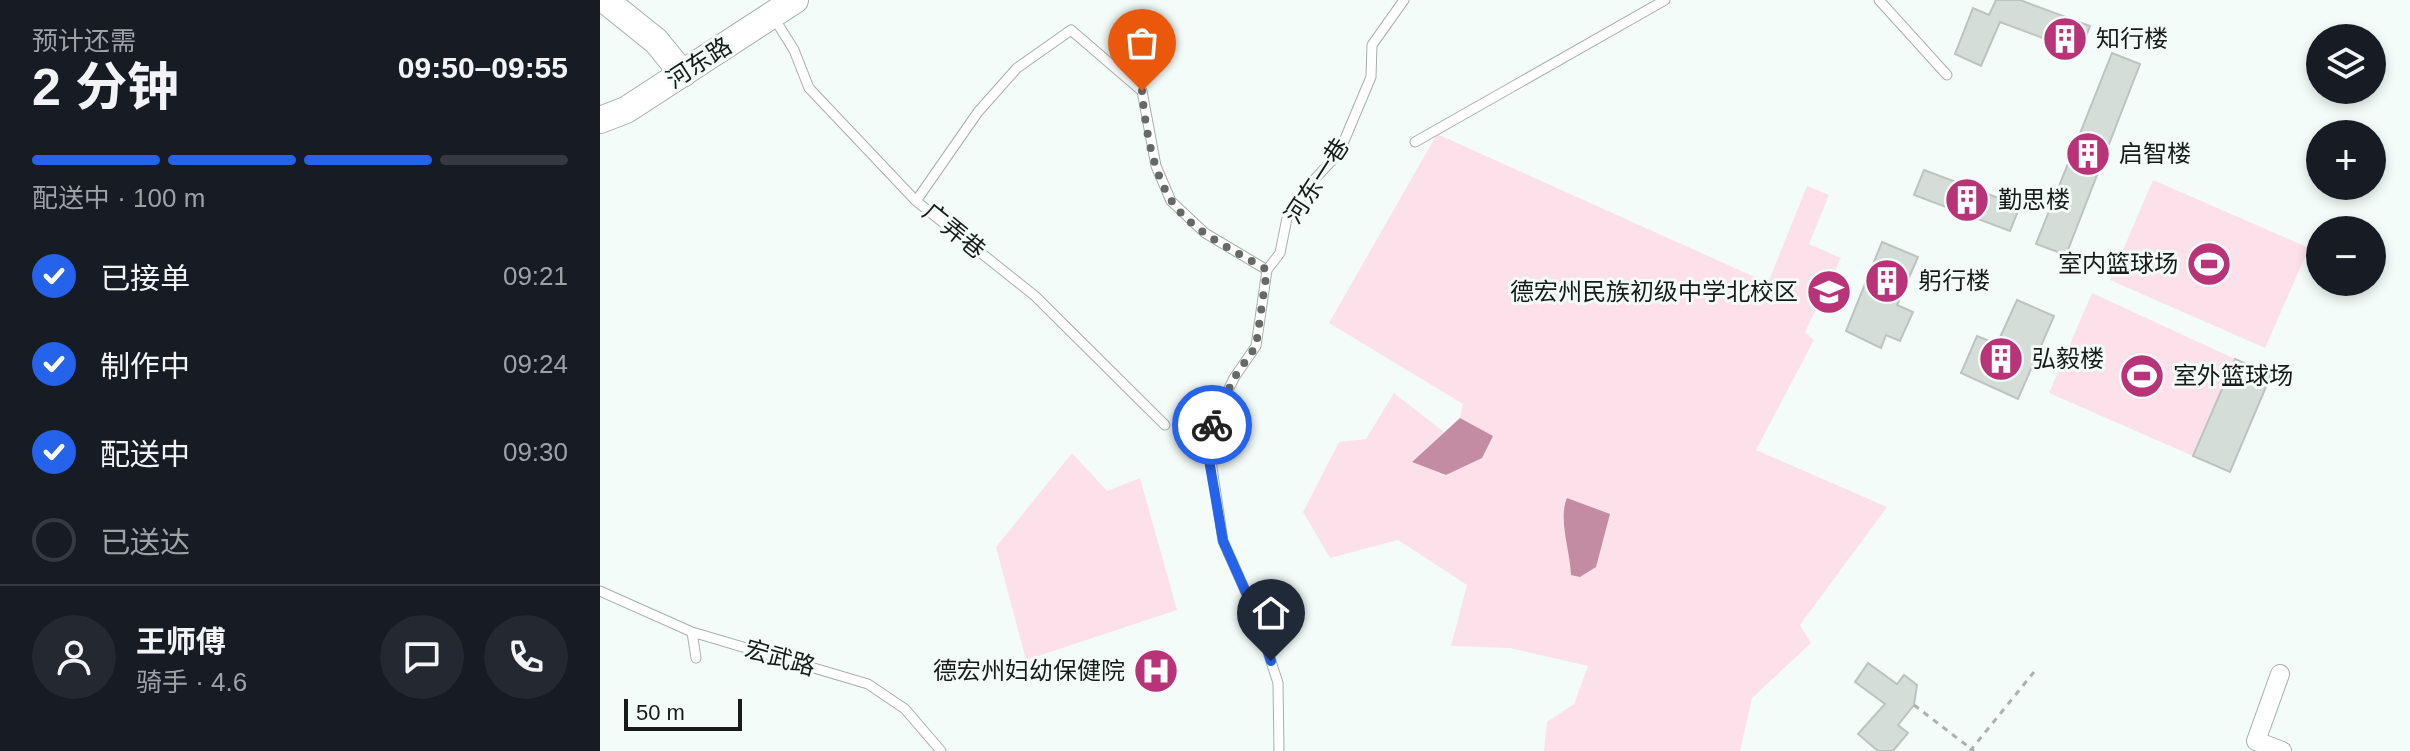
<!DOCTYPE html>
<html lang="zh">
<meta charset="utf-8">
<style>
body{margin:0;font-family:Helvetica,"Noto Sans SC",sans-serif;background:#242831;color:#f1f3f6;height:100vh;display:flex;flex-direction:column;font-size:30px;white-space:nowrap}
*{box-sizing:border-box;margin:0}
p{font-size:26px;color:#9ea1a6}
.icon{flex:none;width:44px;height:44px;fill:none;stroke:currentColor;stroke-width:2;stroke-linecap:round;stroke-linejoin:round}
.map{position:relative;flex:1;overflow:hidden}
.details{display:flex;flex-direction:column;background:#171b24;width:600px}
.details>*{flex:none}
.fabs{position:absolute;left:1706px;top:24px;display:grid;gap:16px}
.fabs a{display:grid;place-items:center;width:80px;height:80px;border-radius:50%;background:#171b24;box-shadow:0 4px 12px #0003;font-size:40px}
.scale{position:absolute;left:24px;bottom:20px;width:118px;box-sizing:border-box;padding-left:8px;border:4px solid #181b19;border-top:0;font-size:22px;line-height:28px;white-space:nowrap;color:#181b19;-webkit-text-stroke:6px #f3fcf8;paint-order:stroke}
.pin{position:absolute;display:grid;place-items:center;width:68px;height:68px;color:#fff;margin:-82px -34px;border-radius:50% 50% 50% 0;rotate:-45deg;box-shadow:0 0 8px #0007}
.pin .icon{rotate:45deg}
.courier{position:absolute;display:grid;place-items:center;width:80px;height:80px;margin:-40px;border:6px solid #2563eb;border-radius:50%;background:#fff;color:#222;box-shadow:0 2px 10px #0007}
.head em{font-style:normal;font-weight:700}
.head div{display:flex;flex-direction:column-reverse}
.head{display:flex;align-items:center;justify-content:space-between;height:136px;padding:0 32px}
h1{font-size:52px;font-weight:700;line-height:60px}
.bar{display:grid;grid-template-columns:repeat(4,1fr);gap:12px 8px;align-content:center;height:96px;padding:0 32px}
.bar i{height:10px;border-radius:6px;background:#363941}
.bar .current{background:#2563eb}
.bar p{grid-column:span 4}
.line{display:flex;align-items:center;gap:20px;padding:0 32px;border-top:2px solid #363941}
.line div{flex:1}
.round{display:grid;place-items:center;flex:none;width:84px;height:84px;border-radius:42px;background:#242831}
ol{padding:0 32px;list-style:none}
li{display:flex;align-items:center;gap:24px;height:88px}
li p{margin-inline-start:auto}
li .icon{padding:8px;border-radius:50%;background:#2563eb;color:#fff;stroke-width:4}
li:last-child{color:#9ea1a6}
li i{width:44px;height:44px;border:4px solid #363941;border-radius:50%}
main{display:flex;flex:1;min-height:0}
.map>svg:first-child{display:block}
.green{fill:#fce1eb}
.water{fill:#c48ca2}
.building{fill:#d4ddd8;stroke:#bbc4c0;stroke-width:2}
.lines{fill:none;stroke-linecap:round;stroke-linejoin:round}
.lane-casing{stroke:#a7afab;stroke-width:11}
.street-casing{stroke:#a7afab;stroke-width:20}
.secondary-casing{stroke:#a7afab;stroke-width:28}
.path{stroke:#abb2ae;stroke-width:3;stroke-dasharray:6 6;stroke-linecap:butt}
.lane{stroke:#fff;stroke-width:9}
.street{stroke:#fff;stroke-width:18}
.secondary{stroke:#fff;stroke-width:26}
.done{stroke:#656a67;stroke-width:8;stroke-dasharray:0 14.4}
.route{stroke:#2563eb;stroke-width:10}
.labels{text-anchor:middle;stroke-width:6;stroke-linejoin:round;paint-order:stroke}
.poi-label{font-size:24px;fill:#181b19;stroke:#f3fcf8;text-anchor:start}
.street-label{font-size:24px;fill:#181b19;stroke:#f3fcf8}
</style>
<main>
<section class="details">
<div class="head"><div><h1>2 分钟</h1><p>预计还需</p></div><em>09:50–09:55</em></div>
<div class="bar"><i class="current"></i><i class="current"></i><i class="current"></i><i></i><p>配送中 · 100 m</p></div>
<ol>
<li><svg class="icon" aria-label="check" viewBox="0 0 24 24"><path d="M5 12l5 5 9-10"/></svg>已接单<p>09:21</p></li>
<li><svg class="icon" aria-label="check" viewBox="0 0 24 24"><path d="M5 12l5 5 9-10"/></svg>制作中<p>09:24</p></li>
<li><svg class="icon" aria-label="check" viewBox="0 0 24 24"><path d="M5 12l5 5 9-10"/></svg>配送中<p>09:30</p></li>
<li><i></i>已送达</li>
</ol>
<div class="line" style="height:144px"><a class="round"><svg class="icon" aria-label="person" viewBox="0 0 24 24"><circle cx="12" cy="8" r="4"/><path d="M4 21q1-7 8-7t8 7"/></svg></a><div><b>王师傅</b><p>骑手 · 4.6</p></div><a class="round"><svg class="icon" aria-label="chat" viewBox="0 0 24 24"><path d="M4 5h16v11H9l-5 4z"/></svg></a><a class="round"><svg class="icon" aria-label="phone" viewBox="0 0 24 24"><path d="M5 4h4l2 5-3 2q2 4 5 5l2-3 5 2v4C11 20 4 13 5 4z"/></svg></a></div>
</section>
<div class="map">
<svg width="1810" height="751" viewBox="0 0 1810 751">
<rect width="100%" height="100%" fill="#f3fcf8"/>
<path class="green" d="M837,134L1168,283L1207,186L1229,195L1209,244L1241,258L1205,332L1214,340L1156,450L1287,507L1200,625L1211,643L1152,698L1140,751H944L947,722L974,704L988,666L910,648L851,646L867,585L798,540L730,558L703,512L739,442L766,439L794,393L844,432L812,462L846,475L893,437L860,418L863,404L729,323Z
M1553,180L1709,248L1665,348L1510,280Z
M1492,293L1635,359L1593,456L1449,393Z
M472,453L507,491L540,478L577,610L426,660L396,547Z"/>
<path class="water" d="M860,418L893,436L882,458L846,475L812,462Z
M967,498L1010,514L996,567L980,577L971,575C970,550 958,519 967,498Z"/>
<path class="building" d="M1396,0H1420L1490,26L1480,52L1400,22L1381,66L1355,54L1373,8L1389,15Z
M1512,53L1540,64L1466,255L1436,244Z
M1324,170L1420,206L1410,231L1314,195Z
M1282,242L1318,257L1297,305L1313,312L1300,341L1286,335L1281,348L1246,331Z
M1417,300L1454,316L1418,399L1361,373L1377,336L1397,344Z
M1635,359L1671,375L1630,472L1593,456Z
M1268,663L1297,684L1304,675L1317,685L1314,705L1298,725L1308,733L1293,751H1278L1258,734L1285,704L1255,682Z"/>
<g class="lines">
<g class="lane-casing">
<path id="lane" d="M1279,0L1347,75
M174,18L194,50L209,88L316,201L435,296L565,425
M815,142L1065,0
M316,201L378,112L417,68L471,30L542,91L556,166L571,201L605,233L667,270
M0,591L92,632L268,684L305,709L341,751
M92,632L96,658
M679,751L678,683L656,615L623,541L607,434L634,378L656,346L667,270L680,253L687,218L711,183L739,153L771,77L772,45L804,0"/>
</g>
<g class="street-casing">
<path id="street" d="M1680,674L1656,741L1682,751"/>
</g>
<g class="secondary-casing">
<path id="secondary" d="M5,0L56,41L83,74
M0,120L26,110L195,0"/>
</g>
<path class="path" d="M1314,705L1374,751
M1370,751L1434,672"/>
<use href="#lane" class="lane"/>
<use href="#street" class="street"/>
<use href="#secondary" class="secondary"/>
</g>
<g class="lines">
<path class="done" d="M542,91C545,126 552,170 571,200C591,232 636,251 667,270L656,346L634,378L612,425"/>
<path class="route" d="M612,425L607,434L608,454L623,541L656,615L671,661"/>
</g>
<defs>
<g id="building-disc" transform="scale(2.3)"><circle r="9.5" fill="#b83377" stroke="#f3fcf8"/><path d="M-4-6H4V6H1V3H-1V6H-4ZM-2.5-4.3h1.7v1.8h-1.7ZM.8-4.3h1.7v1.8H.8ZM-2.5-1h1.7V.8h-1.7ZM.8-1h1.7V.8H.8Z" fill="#fff"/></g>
<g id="stadium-disc" transform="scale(2.3)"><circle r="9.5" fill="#b83377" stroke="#f3fcf8"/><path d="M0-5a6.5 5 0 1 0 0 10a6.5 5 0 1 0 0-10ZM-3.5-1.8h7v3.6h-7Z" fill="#fff"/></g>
<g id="school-disc" transform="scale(2.3)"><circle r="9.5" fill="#b83377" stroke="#f3fcf8"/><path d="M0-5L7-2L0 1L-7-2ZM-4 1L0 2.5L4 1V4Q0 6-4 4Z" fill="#fff"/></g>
<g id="hospital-disc" transform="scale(2.3)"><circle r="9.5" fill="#b83377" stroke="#f3fcf8"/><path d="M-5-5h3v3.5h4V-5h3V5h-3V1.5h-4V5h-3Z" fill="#fff"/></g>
</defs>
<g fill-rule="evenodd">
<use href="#building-disc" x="1465" y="39"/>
<use href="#building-disc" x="1488" y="154"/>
<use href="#building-disc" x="1367" y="200"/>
<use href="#stadium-disc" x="1609" y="264"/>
<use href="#building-disc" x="1287" y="281"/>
<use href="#school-disc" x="1229" y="292"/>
<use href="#building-disc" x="1401" y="359"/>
<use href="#stadium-disc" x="1542" y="376"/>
<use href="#hospital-disc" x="556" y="671"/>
</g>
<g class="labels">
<g class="poi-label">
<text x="1496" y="47">知行楼</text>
<text x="1519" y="162">启智楼</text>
<text x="1398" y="208">勤思楼</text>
<text x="1578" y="272" text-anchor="end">室内篮球场</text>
<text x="1318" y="289">躬行楼</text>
<text x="1198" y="300" text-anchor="end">德宏州民族初级中学北校区</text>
<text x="1432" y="367">弘毅楼</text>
<text x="1573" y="384">室外篮球场</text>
<text x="525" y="679" text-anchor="end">德宏州妇幼保健院</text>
</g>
<g class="street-label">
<text transform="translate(99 63) rotate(-33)" y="8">河东路</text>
<text transform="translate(717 181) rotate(-57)" y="8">河东一巷</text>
<text transform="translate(354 231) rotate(39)" y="8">广弄巷</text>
<text transform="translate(180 658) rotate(16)" y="8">宏武路</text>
</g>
</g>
</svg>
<div class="fabs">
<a><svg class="icon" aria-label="layers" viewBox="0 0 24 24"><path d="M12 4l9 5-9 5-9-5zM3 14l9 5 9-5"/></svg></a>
<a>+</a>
<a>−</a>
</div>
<div class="scale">50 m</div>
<div class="pin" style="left:542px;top:91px;background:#ea580c"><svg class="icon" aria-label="bag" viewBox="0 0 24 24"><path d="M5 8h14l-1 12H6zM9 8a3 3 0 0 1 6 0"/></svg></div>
<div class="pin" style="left:671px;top:661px;background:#1f2937"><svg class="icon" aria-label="home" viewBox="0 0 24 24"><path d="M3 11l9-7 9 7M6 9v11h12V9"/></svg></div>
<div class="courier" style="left:612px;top:425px"><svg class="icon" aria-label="bike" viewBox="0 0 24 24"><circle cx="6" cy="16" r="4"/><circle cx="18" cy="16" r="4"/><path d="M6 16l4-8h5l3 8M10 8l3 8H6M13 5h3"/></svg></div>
</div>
</main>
